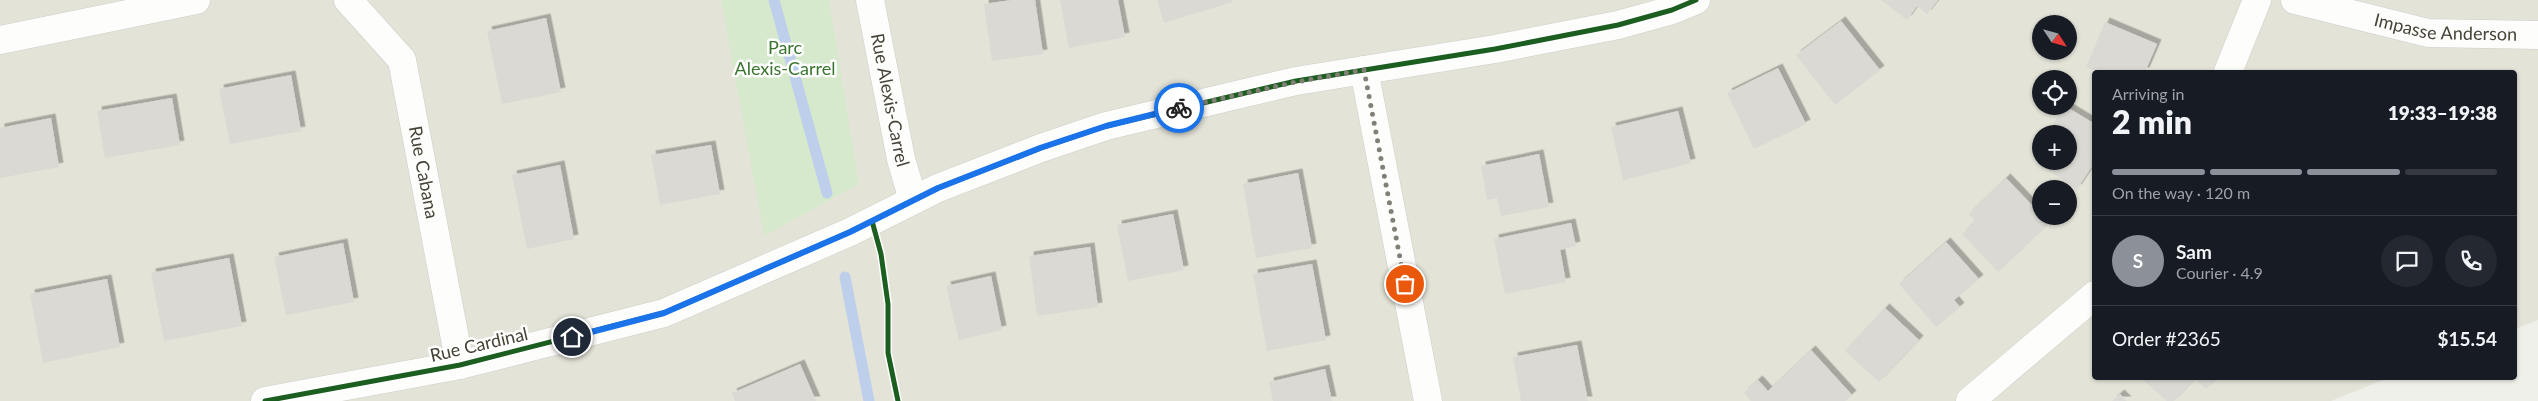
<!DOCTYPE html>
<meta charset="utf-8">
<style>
body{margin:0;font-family:Lato,sans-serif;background:#242831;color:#f1f3f6;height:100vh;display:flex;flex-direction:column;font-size:19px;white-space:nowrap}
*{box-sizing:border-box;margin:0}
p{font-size:16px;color:#9ea1a6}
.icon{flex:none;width:28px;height:28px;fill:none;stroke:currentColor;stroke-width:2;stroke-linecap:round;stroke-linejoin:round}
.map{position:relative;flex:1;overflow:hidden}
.details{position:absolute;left:2092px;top:70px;width:425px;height:310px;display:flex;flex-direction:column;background:#171b24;border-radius:5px;box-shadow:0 1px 4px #0004}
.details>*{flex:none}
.needle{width:32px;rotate:126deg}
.fabs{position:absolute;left:2032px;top:15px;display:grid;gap:10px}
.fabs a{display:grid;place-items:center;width:45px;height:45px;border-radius:50%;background:#171b24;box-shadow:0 1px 4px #0004;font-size:25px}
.pin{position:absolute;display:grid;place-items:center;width:42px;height:42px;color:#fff;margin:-21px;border:2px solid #fff;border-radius:50%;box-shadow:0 1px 5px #0007}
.courier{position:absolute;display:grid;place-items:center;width:50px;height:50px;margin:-25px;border:4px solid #1a73e8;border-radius:50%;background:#fff;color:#222;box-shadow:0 1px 6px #0007}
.overview em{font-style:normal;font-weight:800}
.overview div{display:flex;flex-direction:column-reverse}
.overview{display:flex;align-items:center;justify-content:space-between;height:85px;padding:0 20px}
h1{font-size:32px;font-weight:800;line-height:38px}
.bar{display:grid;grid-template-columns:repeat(4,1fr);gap:8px 5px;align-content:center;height:60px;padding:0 20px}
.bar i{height:6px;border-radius:4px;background:#363941}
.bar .active{background:#8c9099}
.bar p{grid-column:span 4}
.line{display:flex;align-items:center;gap:12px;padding:0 20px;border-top:1px solid #363941}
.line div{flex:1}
.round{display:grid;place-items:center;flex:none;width:52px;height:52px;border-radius:26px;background:#242831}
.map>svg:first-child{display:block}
.residential{fill:#e3e3d8;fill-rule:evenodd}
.green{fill:#d7e9cc}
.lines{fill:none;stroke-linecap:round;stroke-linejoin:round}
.stream{stroke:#becfec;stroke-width:11}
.building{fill:#dad9d3;filter:url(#shadow)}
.minor-casing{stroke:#cecec8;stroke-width:29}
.minor{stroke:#fdfdfc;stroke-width:28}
.cycleway-casing{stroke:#fff;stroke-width:8}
.cycleway{stroke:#1b5e20;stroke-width:5}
.done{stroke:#828076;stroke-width:5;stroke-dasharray:0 9}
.route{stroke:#1a73e8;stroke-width:6}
.labels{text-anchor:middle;stroke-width:5;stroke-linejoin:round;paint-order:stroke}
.street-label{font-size:18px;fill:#464337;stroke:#fff}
.park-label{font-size:18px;fill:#39742e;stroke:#fff}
</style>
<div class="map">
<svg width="2538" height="401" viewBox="0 0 2538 401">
<defs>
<filter id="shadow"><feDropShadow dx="4.5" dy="-4.5" stdDeviation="0" flood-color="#0004"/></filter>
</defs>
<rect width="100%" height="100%" fill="#f0f0eb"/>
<path class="residential" d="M0,0H2538V320L2515,329V72H2095V378H2388L2331,401H0ZM2041,24H2069V51H2041ZM2041,79H2069V106H2041ZM2041,134H2069V161H2041ZM2041,189H2069V216H2041Z"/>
<path class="green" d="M721,0H829L859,184L764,236Z"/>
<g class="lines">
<path class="stream" d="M774,0L827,193
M845,277L869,401"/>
</g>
<path class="building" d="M1012,0H1035L1043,54L992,61L984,4Z
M1060,0H1118L1125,37L1069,48Z
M1157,0H1232L1233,2L1164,23Z
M1881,0H1938L1927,14L1917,6L1907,20Z
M546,18L561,92L502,104L487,31Z
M1841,21L1880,70L1835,105L1796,55Z
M2105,22L2157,44L2145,72H2098L2086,67Z
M1778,68L1806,124L1754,149L1727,93Z
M291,75L301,131L230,144L219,89Z
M172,98L180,145L105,158L97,111Z
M2065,106L2095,124V162L2077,189L2044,167L2048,161H2069V134H2046Z
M1678,111L1691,163L1623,180L1611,127Z
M51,118L59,167L0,178V128Z
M711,145L720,194L660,205L651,155Z
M1539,154L1549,207L1501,216L1497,198L1487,200L1481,166Z
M560,165L574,239L527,249L512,175Z
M1298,173L1312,248L1256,258L1243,184Z
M2006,178L2049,223L1998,272L1962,234L1975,221L1969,214Z
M1173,214L1184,270L1128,281L1117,225Z
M1571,223L1576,246L1560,250L1566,282L1505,294L1494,239Z
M1946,242L1979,279L1954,300L1960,307L1936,327L1899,284Z
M343,243L354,302L286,315L274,257Z
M1090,247L1098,307L1037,316L1029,256Z
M229,258L242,326L164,341L151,273Z
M1312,264L1326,340L1267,351L1253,274Z
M991,276L1002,330L959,340L946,286Z
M107,279L120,347L43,363L30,294Z
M1885,308L1919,340L1879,382L1845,351Z
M1577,345L1588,401H1521L1513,357Z
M1811,350L1852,395L1845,401H1751L1744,393L1758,380L1768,391Z
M800,364L816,401H735L732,393Z
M1325,369L1332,401H1273L1269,382Z
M2141,378H2217L2206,389L2195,379L2174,401H2167Z
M2120,394L2127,401H2112Z"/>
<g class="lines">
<g class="minor-casing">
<g id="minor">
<path id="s1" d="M348,0L402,60L460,365"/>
<path id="s2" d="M870,0L901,159L913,200"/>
<path id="s3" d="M2295,0L2428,33L2538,35"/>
<path d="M0,40L196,0"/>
<path d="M1364,70L1428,401"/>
<path d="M2228,72L2257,0"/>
<path d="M265,401L460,365L664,313L850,232L938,188L1041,148L1106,126L1296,81L1495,49L1618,25L1672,10L1696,0"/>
<path d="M1970,401L2095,295"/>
</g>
</g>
<use href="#minor" class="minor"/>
<g class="cycleway-casing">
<path id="cycleway" d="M872,221L881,254L888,304V353L898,401
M265,401L460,365L664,313L850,232L938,188L1041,148L1106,126L1296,81L1495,49L1618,25L1672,10L1696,0"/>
</g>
<use href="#cycleway" class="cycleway"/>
</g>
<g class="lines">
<path class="done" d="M1179,108L1296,82L1364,70L1405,284"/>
<path class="route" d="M572,337L664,313L850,232L938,188L1040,148L1106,126L1179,108"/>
</g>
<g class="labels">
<g class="street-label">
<text dy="6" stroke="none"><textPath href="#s3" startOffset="154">Impasse Anderson</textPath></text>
<text dy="6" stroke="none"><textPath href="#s2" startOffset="102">Rue Alexis-Carrel</textPath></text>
<text dy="6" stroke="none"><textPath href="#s1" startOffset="195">Rue Cabana</textPath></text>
<text transform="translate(479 345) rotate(-13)" y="6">Rue Cardinal</text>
</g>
<g class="park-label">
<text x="785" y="54">Parc<tspan x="785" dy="21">Alexis-Carrel</tspan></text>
</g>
</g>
</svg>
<div class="fabs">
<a><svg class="needle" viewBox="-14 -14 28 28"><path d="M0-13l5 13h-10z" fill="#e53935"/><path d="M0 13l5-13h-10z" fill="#9ea1a6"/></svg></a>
<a><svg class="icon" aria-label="locate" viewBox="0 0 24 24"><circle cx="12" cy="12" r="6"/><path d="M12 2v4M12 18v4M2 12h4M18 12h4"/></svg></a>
<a>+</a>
<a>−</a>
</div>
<div class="pin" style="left:1405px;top:284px;background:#ea580c"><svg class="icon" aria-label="bag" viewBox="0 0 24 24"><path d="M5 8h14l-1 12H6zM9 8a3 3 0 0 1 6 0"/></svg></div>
<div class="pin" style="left:572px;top:337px;background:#1f2937"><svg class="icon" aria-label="home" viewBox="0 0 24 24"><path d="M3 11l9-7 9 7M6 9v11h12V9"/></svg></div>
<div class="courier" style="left:1179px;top:108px"><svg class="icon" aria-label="bike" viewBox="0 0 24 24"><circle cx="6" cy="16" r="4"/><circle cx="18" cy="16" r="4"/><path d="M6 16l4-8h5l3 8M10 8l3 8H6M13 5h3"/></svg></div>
<section class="details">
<div class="overview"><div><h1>2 min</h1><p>Arriving in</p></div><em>19:33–19:38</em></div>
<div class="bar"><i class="active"></i><i class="active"></i><i class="active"></i><i></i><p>On the way · 120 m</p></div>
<div class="line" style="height:90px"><b class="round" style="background:#8c9099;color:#fff">S</b><div><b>Sam</b><p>Courier · 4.9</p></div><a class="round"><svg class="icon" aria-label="chat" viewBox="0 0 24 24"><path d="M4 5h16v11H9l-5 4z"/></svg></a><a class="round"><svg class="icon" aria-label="phone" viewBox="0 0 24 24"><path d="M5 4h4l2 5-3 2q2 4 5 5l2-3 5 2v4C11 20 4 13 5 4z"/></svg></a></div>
<div class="line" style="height:65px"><div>Order #2365</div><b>$15.54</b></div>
</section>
</div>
